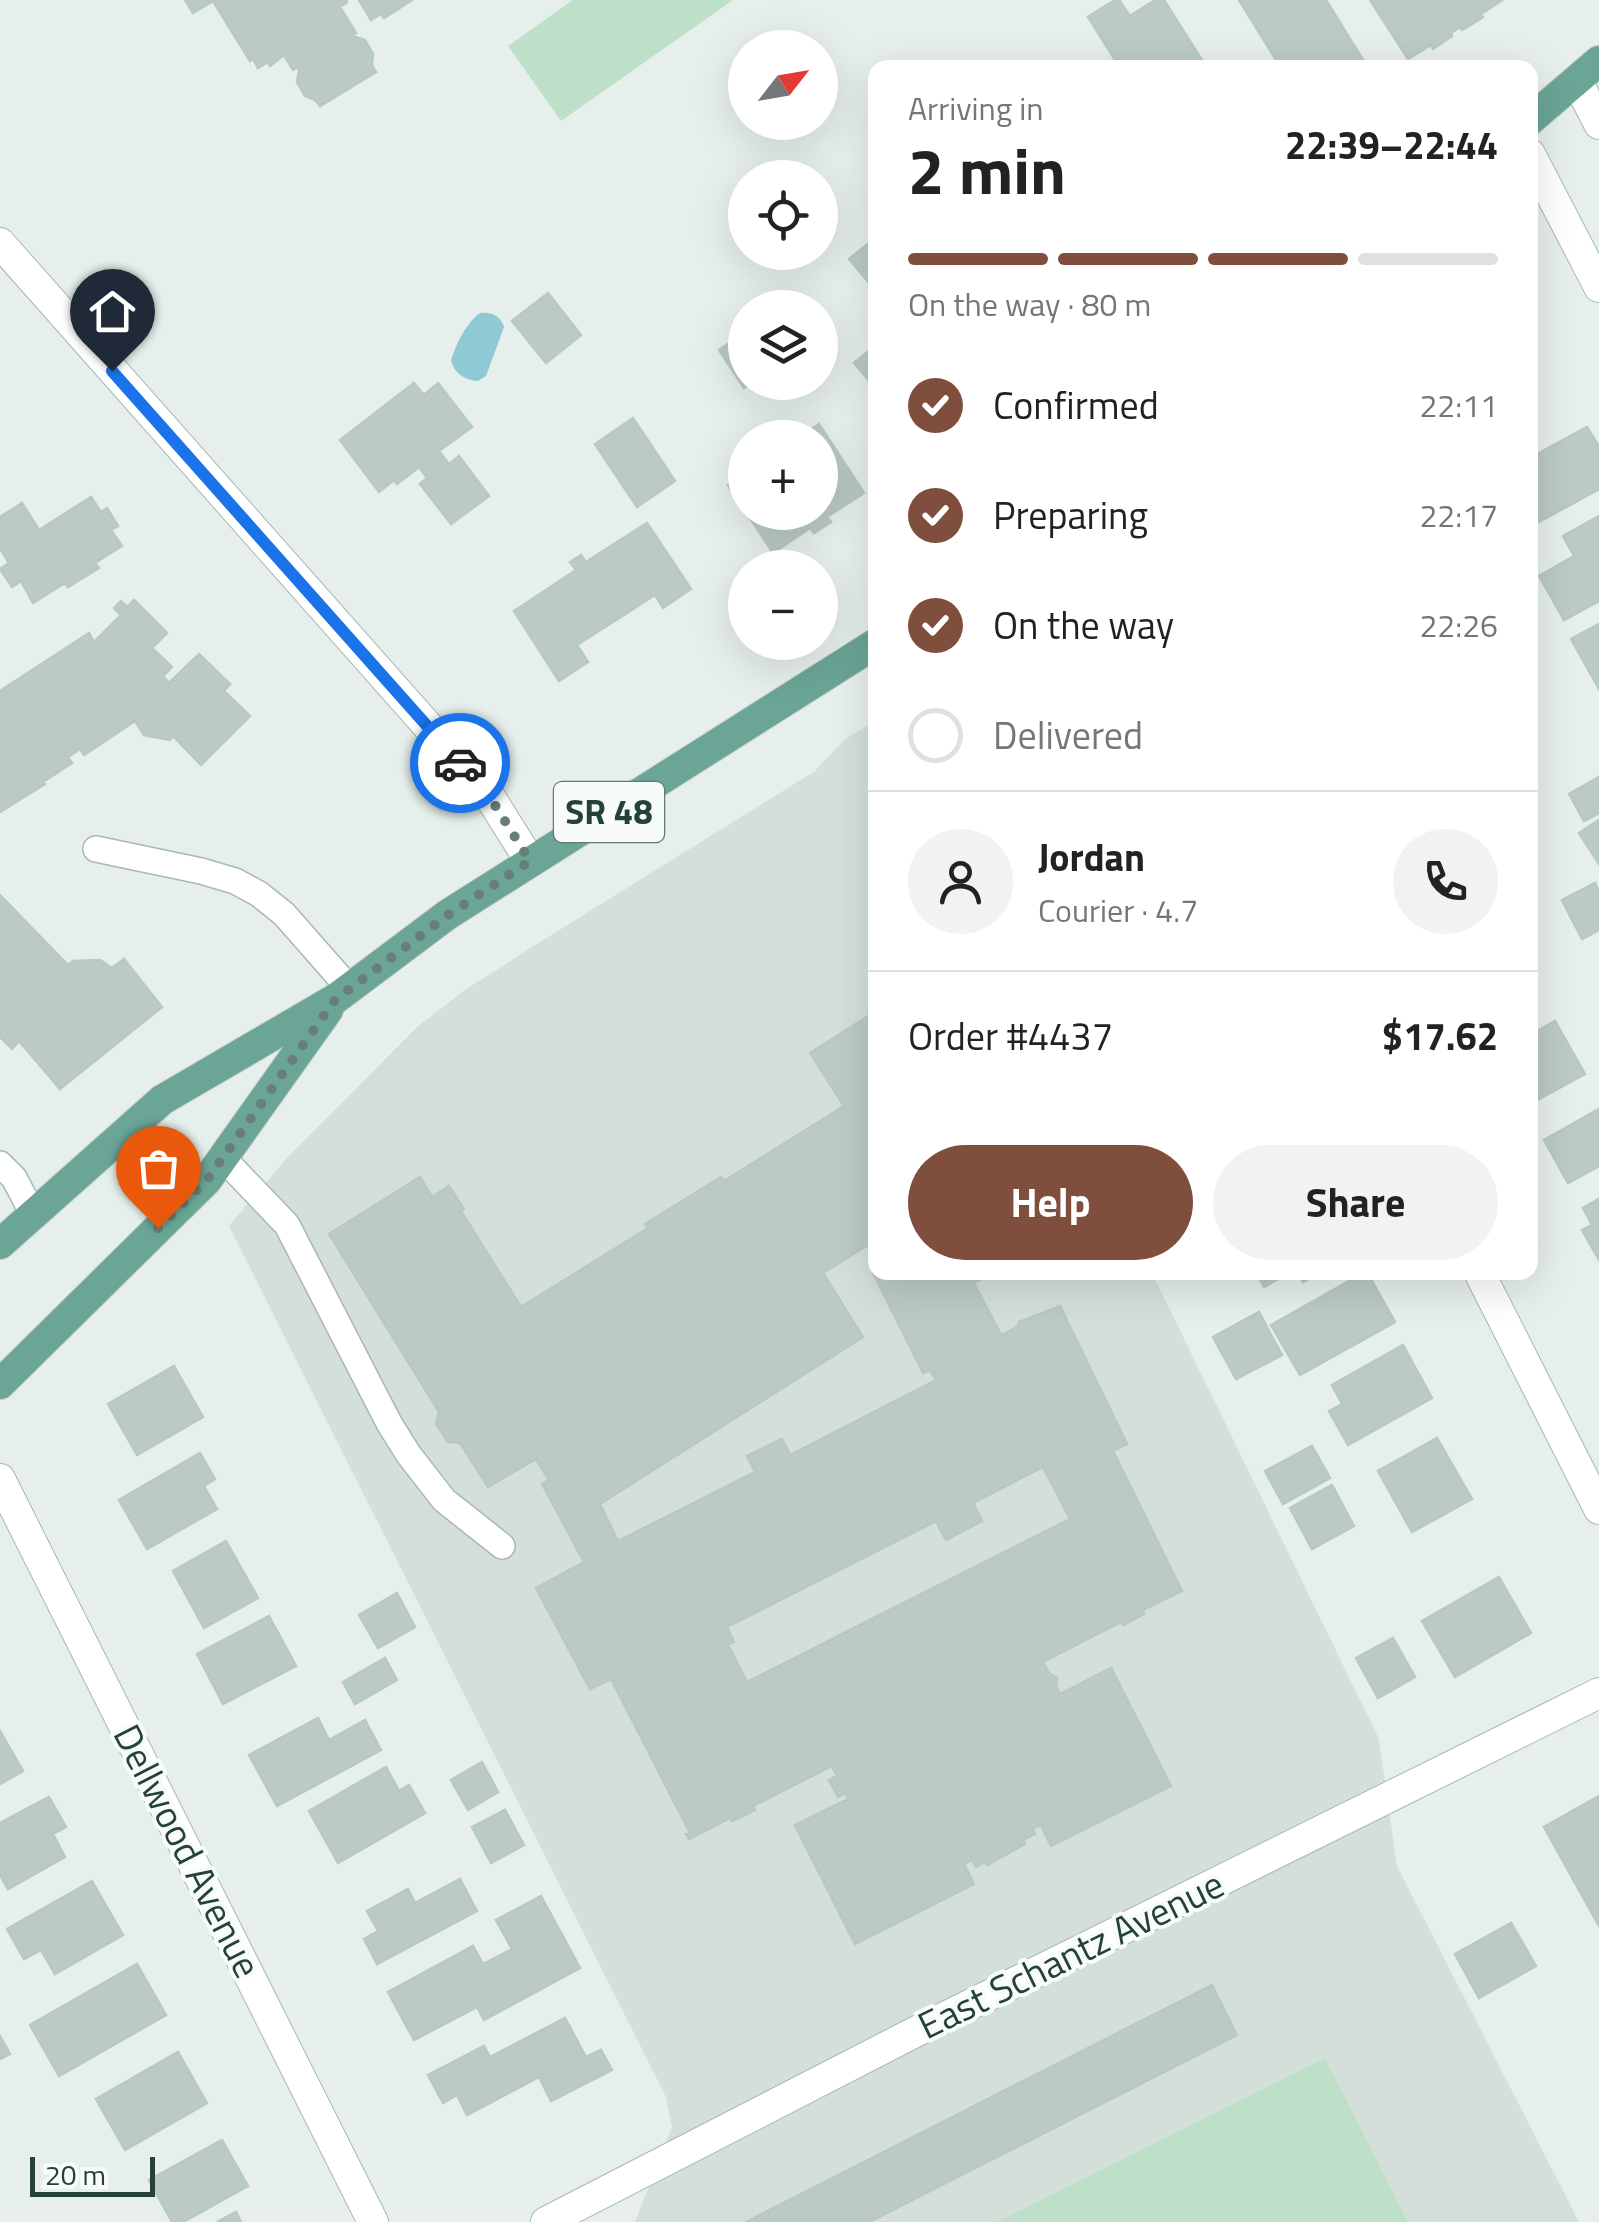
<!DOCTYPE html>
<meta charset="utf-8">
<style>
body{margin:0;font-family:"Titillium Web",sans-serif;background:#f2f2f2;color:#222;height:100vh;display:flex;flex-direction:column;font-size:38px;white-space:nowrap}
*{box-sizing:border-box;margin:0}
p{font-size:32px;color:#767676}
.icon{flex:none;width:55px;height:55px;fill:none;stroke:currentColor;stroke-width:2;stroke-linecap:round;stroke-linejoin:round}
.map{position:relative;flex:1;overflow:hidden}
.details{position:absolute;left:868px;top:60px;width:670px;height:1220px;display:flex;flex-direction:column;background:#fff;border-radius:20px;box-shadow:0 10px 40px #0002}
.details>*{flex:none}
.needle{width:65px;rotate:59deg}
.controls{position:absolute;left:728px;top:30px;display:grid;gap:20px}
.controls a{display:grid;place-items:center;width:110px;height:110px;border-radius:50%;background:#fff;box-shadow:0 10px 40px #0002;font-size:50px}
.scale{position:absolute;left:30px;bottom:25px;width:125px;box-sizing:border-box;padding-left:10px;border:5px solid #24423a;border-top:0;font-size:28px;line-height:35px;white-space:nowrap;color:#24423a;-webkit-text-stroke:8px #f7fbf9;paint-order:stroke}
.pin{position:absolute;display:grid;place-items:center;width:85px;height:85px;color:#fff;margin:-102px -42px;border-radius:50% 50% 50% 0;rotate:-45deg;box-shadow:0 0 10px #0007}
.pin .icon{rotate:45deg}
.courier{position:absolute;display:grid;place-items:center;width:100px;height:100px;margin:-50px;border:8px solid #1a73e8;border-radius:50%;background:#fff;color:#222;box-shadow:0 2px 12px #0007}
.head em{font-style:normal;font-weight:700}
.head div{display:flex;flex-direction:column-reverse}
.head{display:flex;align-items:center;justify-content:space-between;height:170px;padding:0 40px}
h1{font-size:65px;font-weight:700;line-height:75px}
.bar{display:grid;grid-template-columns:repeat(4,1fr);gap:15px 10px;align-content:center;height:120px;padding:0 40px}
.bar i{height:12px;border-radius:8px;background:#e0e0e0}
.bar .active{background:#804e3d}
.bar p{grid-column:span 4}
.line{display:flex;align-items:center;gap:25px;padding:0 40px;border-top:2px solid #e0e0e0}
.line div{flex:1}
.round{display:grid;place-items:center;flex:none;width:105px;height:105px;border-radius:52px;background:#f2f2f2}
ol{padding:0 40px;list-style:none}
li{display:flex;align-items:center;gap:30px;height:110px}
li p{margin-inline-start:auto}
li .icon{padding:10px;border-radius:50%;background:#804e3d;color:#fff;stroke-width:4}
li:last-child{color:#767676}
li i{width:55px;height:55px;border:5px solid #e0e0e0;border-radius:50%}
.button{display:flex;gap:20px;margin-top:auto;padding:20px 40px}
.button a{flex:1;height:115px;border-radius:60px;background:#804e3d;color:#fff;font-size:40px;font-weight:700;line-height:115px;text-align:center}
.button a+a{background:#f2f2f2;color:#222}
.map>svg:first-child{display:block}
.built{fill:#d4dfda}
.green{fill:#bfe0c8}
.water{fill:#8ec9d4}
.building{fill:#bbcac4;stroke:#b8c9c2;stroke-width:2.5;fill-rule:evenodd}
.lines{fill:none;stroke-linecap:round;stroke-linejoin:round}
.lane-casing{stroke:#a8b8b2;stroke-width:28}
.street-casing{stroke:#a8b8b2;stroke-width:32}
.primary-casing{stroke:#c2cac8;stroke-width:32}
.lane{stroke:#fff;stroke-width:25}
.street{stroke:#fff;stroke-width:30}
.primary{stroke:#6aa596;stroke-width:30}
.done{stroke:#687f78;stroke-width:10;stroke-dasharray:0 18}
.route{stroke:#1a73e8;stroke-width:12}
.labels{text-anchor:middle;stroke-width:8;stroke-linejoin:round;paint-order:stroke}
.shield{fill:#f7fbf9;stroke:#637a73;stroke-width:2.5}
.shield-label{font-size:35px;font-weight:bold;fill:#24423a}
.street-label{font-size:38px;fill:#24423a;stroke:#f7fbf9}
</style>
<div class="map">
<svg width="1599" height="2222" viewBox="0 0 1599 2222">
<rect width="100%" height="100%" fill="#e6efeb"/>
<path class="built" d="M875,721V1272L1152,1273L1379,1739L1397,1866L1579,2222H635L672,2127L666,2097L229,1226L287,1158L417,1027L465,990L540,942L815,771L845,739Z"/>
<path class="green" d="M573,0H733L561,121L508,46Z
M1325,2058L1408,2222H997Z"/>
<path class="water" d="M480,313C491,312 501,316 504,327L486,376L478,381C465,380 455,374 451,361C455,345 467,322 480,313Z"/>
<path class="building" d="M185,0H346L347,2L340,7L356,33L353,34L355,37L365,40L373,54L372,65L376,72L320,106L315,100L305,96L297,82L299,70L297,67L293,70L284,55L270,66L268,62L258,68L253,59L250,61L213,1L193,13Z
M359,0H412L384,18L381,14L371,20Z
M1115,0H1119L1130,16L1155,0H1164L1207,68H1120L1088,17Z
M1239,0H1326L1368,68H1281Z
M1370,0H1502L1481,14L1483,17L1462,30L1460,27L1451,33L1452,36L1433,49L1431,45L1408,59Z
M875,238V290L849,259Z
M548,293L581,335L546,363L512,321Z
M745,332V382H752L744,388L719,350Z
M875,346V388L854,363Z
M414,383L424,395L438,383L472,427L439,451L449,464L459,456L489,496L451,524L420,484L427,478L419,467L397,484L394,480L379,492L340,440Z
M633,418L675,481L637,507L595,444Z
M819,424L864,493L827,517L831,522L814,533L810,528L773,553L746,512H820V438H799Z
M1587,427L1599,447V489L1530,527V458Z
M745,474V511L728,485Z
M91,497L101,512L107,508L118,526L111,530L122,546L95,563L99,568L68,587L65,583L33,603L21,581L12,587L0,569L9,563L0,548V517L22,503L39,530Z
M1599,516V601L1564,620L1539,576L1574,556L1563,536Z
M647,523L691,589L663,608L655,595L577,645L588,662L559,681L514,611L576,570L570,562L581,555L586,562Z
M134,600L167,633L152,648L172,667L163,676L169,683L199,654L230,684L224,691L250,716L201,765L173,736L170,740L144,735L135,721L84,755L80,749L68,757L72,763L43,782L45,784L0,812V691L89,633L94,642L121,615L114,608L121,601L127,607Z
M1599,624V689L1571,639Z
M1599,777V813L1584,821L1569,794Z
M1599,820V864L1579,833Z
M1595,883L1599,891V930L1582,939L1562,900Z
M0,895L68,965L73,961L100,960L112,968L124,959L162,1007L60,1089L19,1041L12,1049L0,1037Z
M875,1012V1251L871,1243L823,1273L863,1337L600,1504L618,1541L755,1472L747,1456L782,1439L790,1455L936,1380L930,1370L923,1373L873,1273L995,1272L974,1283L1001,1335L1017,1327L1019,1322L1060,1306L1127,1444L1113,1451L1182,1591L1143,1610L1144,1614L1123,1625L1121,1622L1043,1662L1049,1673L1057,1678L1056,1686L1060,1694L1111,1668L1171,1786L1051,1846L1041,1825L1036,1827L1033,1829L1035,1834L1023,1840L1025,1844L987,1865L985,1862L976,1867L972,1860L964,1864L974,1884L855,1944L795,1825L848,1799L845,1793L838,1797L829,1780L837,1776L832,1766L753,1806L755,1810L743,1816L732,1821L730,1818L689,1839L686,1834L690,1833L611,1679L590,1689L536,1588L584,1562L542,1484L549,1480L536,1459L488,1487L460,1443L448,1442L436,1424L439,1412L329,1234L420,1177L432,1197L449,1186L464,1209L461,1211L521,1307L648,1228L645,1224L721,1177L724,1181L844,1106L810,1053ZM1043,1467L1070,1519L747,1682L728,1645L734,1642L727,1627L936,1521L946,1540L982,1521L973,1503Z
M1555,1021L1585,1074L1530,1104V1035Z
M1599,1109V1166L1568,1183L1544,1140Z
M1599,1199V1260L1582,1230L1592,1225L1583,1208Z
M1256,1272H1291L1264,1287Z
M1298,1272H1322L1303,1282Z
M1365,1272H1367L1395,1322L1300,1375L1271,1325Z
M1259,1312L1282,1355L1236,1379L1213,1337Z
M1403,1345L1432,1398L1348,1445L1329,1411L1342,1404L1332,1385Z
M174,1366L203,1417L137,1455L108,1404Z
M1437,1438L1472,1499L1412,1532L1378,1471Z
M1312,1446L1330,1478L1283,1504L1265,1471Z
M200,1453L215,1479L204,1486L217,1509L147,1549L119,1500Z
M1332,1485L1354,1526L1312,1549L1290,1508Z
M226,1541L258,1598L204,1628L173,1571Z
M1499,1577L1531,1633L1455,1677L1422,1621Z
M397,1593L415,1627L378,1648L359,1615Z
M269,1616L296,1666L223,1704L197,1654Z
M1393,1638L1415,1677L1378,1698L1356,1658Z
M385,1658L397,1680L355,1704L343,1682Z
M318,1718L329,1740L365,1720L381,1750L277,1806L249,1755Z
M0,1731L23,1771L0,1784Z
M482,1762L498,1792L468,1810L451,1780Z
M386,1767L399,1791L409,1785L425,1813L338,1863L309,1811Z
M1599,1796V1926L1544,1827Z
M49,1797L66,1827L53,1834L65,1857L8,1889L0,1875V1823Z
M505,1810L524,1845L491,1863L472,1827Z
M460,1879L477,1911L377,1964L364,1939L378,1931L367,1911L408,1889L415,1903Z
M92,1881L123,1935L55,1974L41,1950L24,1959L7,1929Z
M541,1896L580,1968L484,2020L477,2007L414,2040L388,1992L473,1946L483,1964L512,1949L496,1920Z
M1511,1923L1536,1966L1479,1998L1455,1954Z
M137,1964L166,2015L59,2076L30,2025Z
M1212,1985L1237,2035L869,2222H746Z
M565,2018L586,2057L601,2050L612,2070L551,2101L539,2077L467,2115L457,2095L443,2103L428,2075L484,2046L490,2057Z
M0,2036L10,2054L0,2059Z
M178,2052L207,2103L125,2150L96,2099Z
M222,2140L248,2186L183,2222H172L149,2180Z
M236,2212L241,2222H217Z"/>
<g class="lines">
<g class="lane-casing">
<path id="lane" d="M96,849L201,871L235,881L259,894L284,914L349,988
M223,1158L287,1225L389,1423L409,1455L444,1500L502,1546
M0,1164L14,1178L33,1214"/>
</g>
<g class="street-casing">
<path id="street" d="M1577,81L1599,124
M1530,154L1599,287
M0,243L488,794L530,861
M1479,1272L1599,1509
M0,1479L373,2222
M546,2222L925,2027L1599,1693"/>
</g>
<g class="primary-casing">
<path id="primary" d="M1530,120L1599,61
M0,1244L162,1100L335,999L447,915L875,644
M0,1384L207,1180L328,1010"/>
</g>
<use href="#lane" class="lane"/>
<use href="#street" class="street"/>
<use href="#primary" class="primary"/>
</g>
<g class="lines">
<path class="done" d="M158,1228L207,1180L335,1000L448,915L530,861L488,794L460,763"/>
<path class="route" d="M112,371L460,763"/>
</g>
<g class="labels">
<rect class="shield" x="554" y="782" width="110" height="60" rx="8"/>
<g class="shield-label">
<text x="609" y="824">SR 48</text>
</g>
<g class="street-label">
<text transform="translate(187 1851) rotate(63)" y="13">Dellwood Avenue</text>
<text transform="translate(1071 1955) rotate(-26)" y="13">East Schantz Avenue</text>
</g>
</g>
</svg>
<div class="controls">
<a><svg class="needle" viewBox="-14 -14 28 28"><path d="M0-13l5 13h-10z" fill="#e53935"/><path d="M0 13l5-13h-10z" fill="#767676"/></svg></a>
<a><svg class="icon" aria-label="locate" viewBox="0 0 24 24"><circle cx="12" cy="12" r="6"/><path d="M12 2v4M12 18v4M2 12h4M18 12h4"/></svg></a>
<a><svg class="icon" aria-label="layers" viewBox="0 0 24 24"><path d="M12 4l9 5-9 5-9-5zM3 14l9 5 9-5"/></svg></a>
<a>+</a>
<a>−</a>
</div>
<div class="scale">20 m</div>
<div class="pin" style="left:158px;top:1228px;background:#ea580c"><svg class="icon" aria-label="bag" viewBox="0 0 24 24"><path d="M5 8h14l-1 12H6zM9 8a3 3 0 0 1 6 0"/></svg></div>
<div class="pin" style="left:112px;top:371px;background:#1f2937"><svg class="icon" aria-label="home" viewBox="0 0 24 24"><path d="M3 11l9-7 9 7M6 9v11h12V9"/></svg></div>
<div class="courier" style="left:460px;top:763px"><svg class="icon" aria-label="car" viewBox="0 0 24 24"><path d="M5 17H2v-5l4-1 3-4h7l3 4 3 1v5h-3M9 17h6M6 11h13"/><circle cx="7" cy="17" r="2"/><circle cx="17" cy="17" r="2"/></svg></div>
<section class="details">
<div class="head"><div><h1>2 min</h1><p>Arriving in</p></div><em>22:39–22:44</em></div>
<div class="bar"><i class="active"></i><i class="active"></i><i class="active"></i><i></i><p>On the way · 80 m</p></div>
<ol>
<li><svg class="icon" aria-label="check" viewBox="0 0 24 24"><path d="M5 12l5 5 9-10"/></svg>Confirmed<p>22:11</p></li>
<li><svg class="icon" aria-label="check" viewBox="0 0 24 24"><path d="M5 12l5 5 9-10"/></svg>Preparing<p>22:17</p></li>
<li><svg class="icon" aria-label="check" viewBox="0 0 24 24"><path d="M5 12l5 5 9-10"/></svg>On the way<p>22:26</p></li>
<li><i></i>Delivered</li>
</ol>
<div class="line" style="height:180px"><a class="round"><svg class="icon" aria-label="person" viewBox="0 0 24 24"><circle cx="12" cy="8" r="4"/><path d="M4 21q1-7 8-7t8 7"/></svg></a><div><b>Jordan</b><p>Courier · 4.7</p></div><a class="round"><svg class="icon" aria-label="phone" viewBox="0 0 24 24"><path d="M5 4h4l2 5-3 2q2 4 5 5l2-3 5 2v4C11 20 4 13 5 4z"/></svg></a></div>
<div class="line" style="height:130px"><div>Order #4437</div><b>$17.62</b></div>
<div class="button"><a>Help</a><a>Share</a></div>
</section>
</div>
